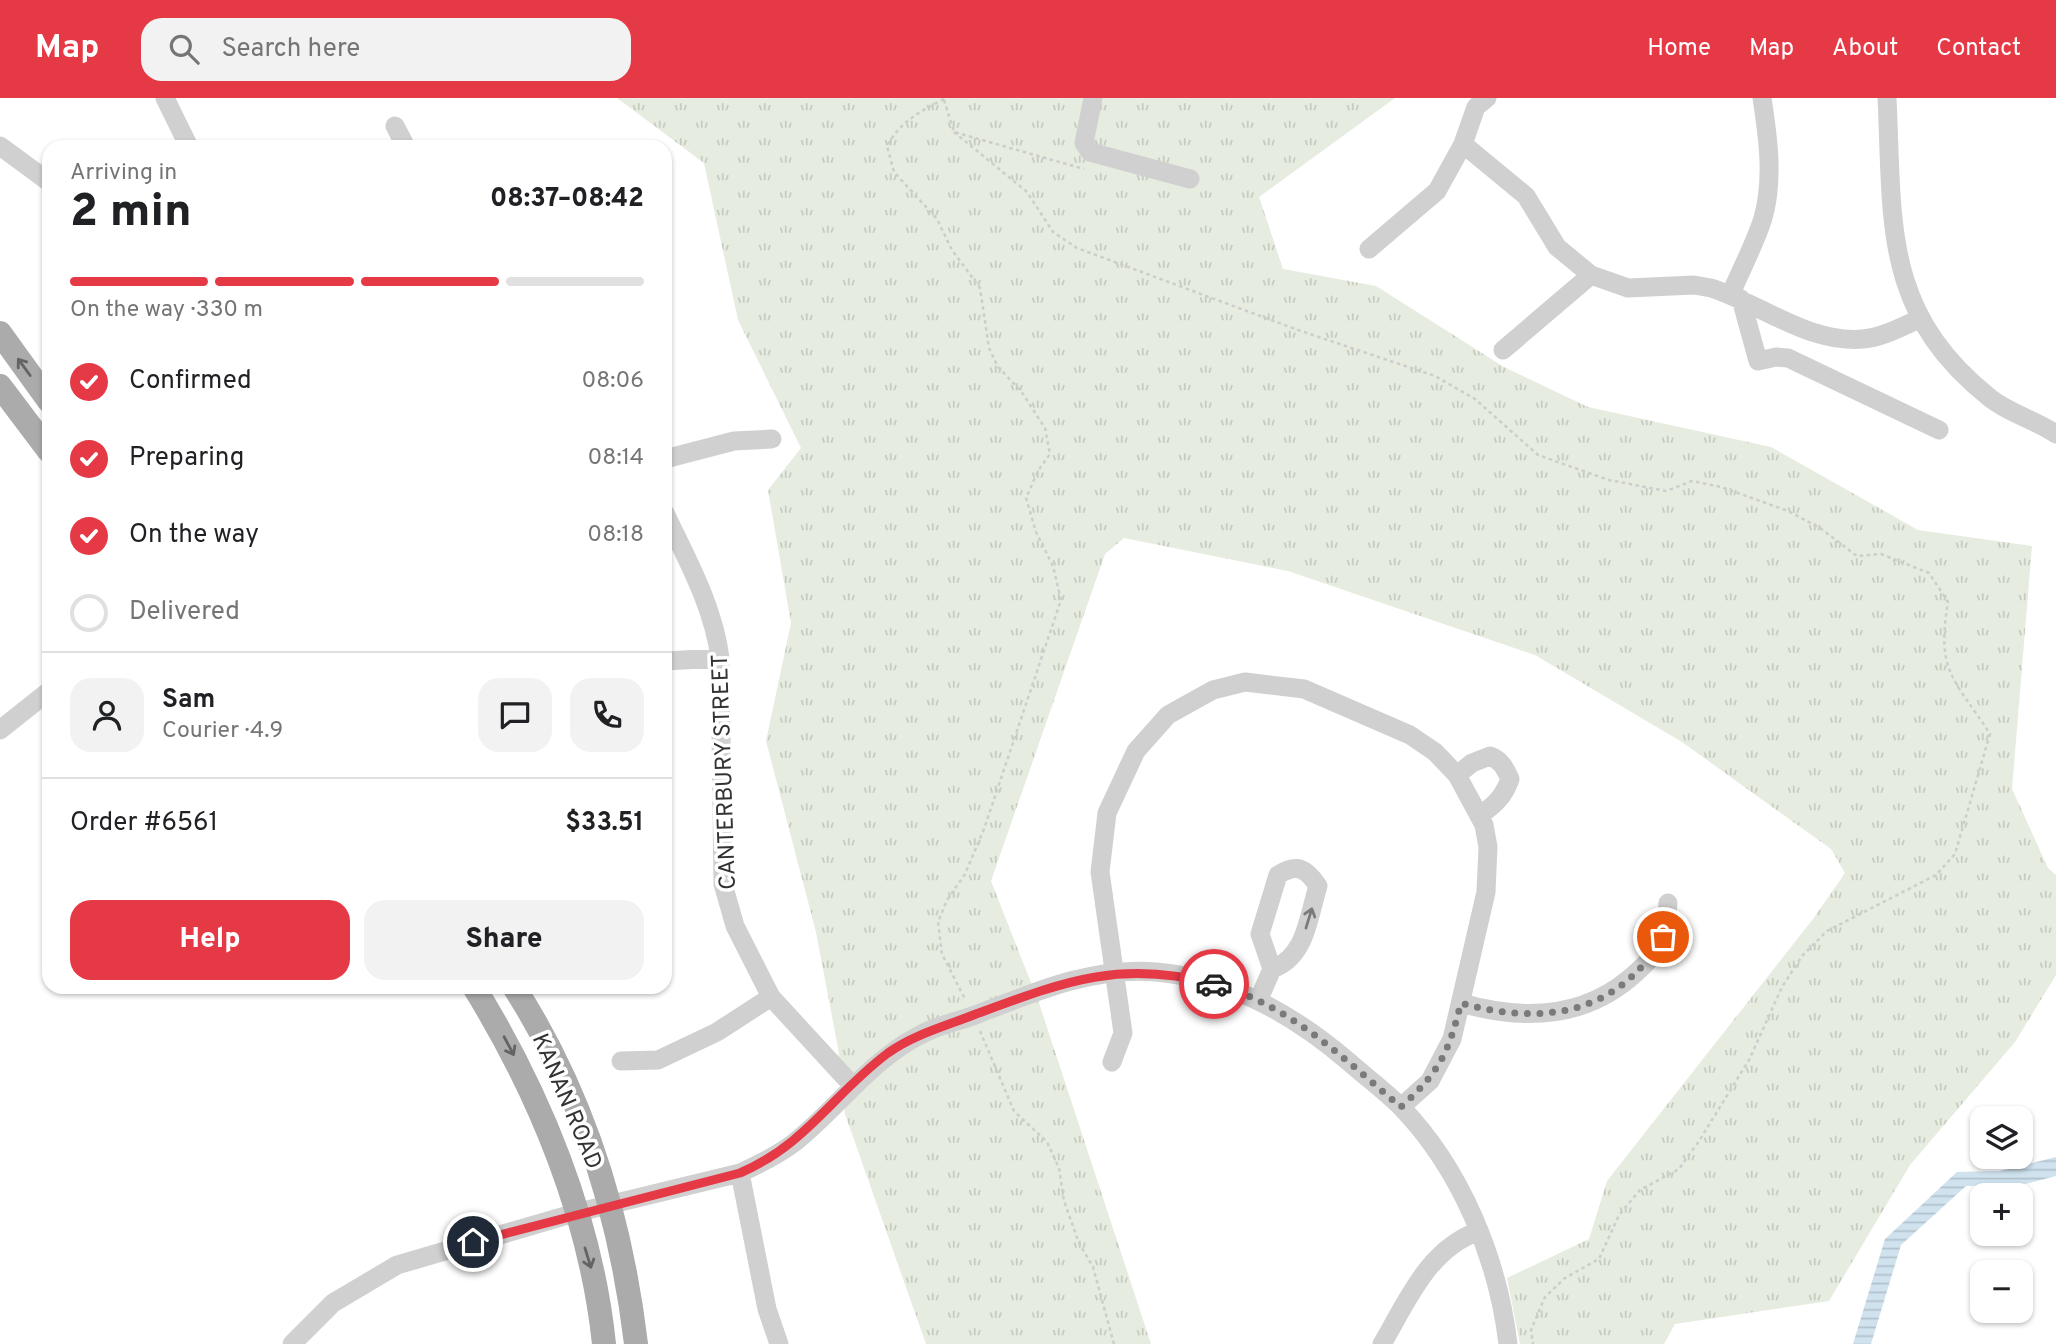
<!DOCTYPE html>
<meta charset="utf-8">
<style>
body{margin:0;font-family:Overpass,sans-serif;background:#f2f2f2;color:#202124;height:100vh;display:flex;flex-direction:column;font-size:26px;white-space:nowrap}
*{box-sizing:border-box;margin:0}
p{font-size:23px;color:#757577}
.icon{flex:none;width:38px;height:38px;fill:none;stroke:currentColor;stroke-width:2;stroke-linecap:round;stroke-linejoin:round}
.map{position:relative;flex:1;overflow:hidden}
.sheet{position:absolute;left:42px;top:42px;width:630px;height:854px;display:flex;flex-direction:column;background:#fff;border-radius:21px;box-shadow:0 2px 5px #0004}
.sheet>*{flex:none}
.tools{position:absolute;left:1970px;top:1008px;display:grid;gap:14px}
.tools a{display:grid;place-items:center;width:63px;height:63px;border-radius:14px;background:#fff;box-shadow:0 2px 5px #0004;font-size:35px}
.pin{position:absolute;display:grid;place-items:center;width:60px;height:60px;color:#fff;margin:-30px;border:4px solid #fff;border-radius:50%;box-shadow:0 2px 7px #0007}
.courier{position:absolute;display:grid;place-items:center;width:70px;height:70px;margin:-35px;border:5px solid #e63946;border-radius:50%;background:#fff;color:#222;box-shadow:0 2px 9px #0007}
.headline em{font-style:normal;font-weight:800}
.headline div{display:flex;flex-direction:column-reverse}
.headline{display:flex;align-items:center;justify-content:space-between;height:119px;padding:0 28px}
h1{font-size:46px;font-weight:800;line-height:52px}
.bar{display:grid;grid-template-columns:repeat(4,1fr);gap:10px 7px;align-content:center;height:84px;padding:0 28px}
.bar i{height:9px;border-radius:5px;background:#e0e0e0}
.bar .current{background:#e63946}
.bar p{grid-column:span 4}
.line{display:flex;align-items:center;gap:18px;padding:0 28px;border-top:2px solid #e0e0e0}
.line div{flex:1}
.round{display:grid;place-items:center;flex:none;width:74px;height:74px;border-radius:21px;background:#f2f2f2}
ol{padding:0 28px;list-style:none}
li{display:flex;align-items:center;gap:21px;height:77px}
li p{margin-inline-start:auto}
li .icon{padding:7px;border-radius:50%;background:#e63946;color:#fff;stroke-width:4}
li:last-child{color:#757577}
li i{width:38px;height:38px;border:4px solid #e0e0e0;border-radius:50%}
.primary-button{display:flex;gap:14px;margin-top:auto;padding:14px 28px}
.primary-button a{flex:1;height:80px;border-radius:21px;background:#e63946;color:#fff;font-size:28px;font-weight:800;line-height:80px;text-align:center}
.primary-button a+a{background:#f2f2f2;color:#202124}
header{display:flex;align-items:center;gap:42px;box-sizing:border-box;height:98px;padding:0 35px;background:#e63946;color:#fff}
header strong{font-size:33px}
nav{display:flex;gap:38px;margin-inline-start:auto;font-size:24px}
.search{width:490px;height:63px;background:#f2f2f2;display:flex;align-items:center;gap:18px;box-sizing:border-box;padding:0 24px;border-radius:21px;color:#757577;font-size:26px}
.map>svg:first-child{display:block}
.grass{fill:url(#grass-tufts)}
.water{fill:url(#water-rules)}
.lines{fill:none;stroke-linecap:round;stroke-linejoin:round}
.path{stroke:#cdcdcd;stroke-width:2.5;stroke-dasharray:3.5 3.5;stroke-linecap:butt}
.minor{stroke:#d0d0d0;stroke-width:19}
.major{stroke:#ababab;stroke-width:24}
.oneway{stroke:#636363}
.oneway2{stroke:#7a7a7a}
.done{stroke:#7a7a7a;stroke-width:7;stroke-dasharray:0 12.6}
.route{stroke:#e63946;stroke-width:9}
.labels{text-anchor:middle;stroke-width:7;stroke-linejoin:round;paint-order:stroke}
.street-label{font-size:23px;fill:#333;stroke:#fff}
</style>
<header>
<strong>Map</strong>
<div class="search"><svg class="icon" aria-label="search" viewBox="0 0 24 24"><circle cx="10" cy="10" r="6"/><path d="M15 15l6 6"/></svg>Search here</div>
<nav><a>Home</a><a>Map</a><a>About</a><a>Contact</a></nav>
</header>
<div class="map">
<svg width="2056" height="1246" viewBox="0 0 2056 1246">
<defs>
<pattern id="grass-tufts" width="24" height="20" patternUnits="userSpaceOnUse" patternTransform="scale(1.75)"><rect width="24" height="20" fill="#e6ecdf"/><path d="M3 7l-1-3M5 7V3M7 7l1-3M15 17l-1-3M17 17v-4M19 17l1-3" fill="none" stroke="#c6cbc0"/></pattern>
<pattern id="water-rules" width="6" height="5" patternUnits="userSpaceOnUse" patternTransform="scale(1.75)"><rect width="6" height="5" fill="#cfe2ee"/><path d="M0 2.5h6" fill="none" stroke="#b2c2cd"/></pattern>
</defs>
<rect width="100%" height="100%" fill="#fff"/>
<path class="grass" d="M617,0H1395L1259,99L1283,171L1376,188L1504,269L1588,309L1771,349L1918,432L2032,448L2012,691L2048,770L2056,777V877L2015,944L1910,1067L1829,1203L1675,1226L1664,1246H1520L1507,1180L1589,1141L1607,1083L1813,821L1845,775L1831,751L1682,644L1535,557L1288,473L1124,440L1105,456L991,783L1039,905L1151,1246H926L845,1016L838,950L816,834L766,643L791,525L768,392L801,350L738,222L704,65Z"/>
<path class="water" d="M2056,1059V1078L2021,1087L1966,1088L1901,1147L1871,1246H1853L1885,1141L1957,1074L2000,1073Z"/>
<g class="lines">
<path class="path" d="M944,1C919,14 901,23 887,48L894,74L937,121L952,152L980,190L989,250L998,269L1021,293L1045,330L1050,356L1038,373L1026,400L1036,434L1053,468L1061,502L984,731L965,776L947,802L938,824L942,856L965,901
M944,2L954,34L1084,71
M954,34L1027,94L1053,134L1077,150L1298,232L1435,278L1475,301L1538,357L1609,382L1666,393L1692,383L1721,389L1788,413L1820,430L1857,458L1881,456L1929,475L1948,504C1936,575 1954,580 1990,636L1955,756L1936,777L1827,833L1802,858L1782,889L1749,962L1699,1043L1679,1071L1640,1092L1619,1117L1599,1161L1565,1180L1545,1199L1531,1232L1533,1246
M980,933L1014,1013L1047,1044L1059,1070L1064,1103L1079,1145L1093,1169L1114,1246"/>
<path class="minor" d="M165,0L189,49
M1093,0L1084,45L1090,54L1190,81
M1887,0C1893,125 1882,214 1990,300C2010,316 2036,322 2056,336
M395,28L406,49
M1463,46L1526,98L1557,149L1591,177L1628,190L1694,187L1711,190C1761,206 1809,246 1863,241C1883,239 1901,229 1919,221
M0,48L49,84
M1369,151L1437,93L1463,46L1476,9L1487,0
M1731,196C1741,171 1755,146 1763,120C1774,82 1768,39 1762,0
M1741,201L1758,263L1776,259L1788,260L1939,332
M1503,252L1591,177
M665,361L734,343L772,341
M665,415C687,462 713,507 720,560L723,786L735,828L771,899L852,987
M665,563L720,560
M0,632L49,593
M1457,677L1472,665L1490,658C1501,662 1505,670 1510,681C1504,698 1495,707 1480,717
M1259,901L1272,871L1260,836L1278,777C1297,765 1306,770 1318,788C1308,820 1306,859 1272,871
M1461,905C1520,922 1580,922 1630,880C1644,868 1658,855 1663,838C1666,828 1667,816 1668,805
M621,963L658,962L717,934L771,899
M1112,964L1123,935L1100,774L1107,715L1136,653L1168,617L1213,592L1245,584L1304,591L1410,637L1435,654L1457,677L1484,727L1488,749L1486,794L1452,941L1430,983L1401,1009
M740,1075L767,1211L779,1246
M292,1246L333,1205L397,1167L575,1115L740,1075C759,1066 778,1057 795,1044C841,1007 873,958 928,933C944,926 962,922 978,916C1034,894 1095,868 1156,874C1231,881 1293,916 1349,964C1366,979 1385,993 1401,1009C1461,1071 1498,1161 1508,1246
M1382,1246C1408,1202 1428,1151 1479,1133"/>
<path class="major" d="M0,235L49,303
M0,288L49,353
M474,889C540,996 591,1120 604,1246
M514,889C583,996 621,1120 636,1246"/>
</g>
<defs><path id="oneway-shaft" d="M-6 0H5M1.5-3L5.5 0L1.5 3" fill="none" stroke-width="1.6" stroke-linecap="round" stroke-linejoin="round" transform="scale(1.75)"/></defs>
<g class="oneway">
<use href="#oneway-shaft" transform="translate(24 269) rotate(-126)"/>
<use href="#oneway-shaft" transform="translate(509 948) rotate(62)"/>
<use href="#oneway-shaft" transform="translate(588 1160) rotate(73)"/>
</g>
<use class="oneway2" href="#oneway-shaft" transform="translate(1309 820) rotate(-73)"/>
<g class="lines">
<path class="done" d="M1214,886C1289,906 1343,960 1401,1009C1440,973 1448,956 1461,905C1542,928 1618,917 1663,839"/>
<path class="route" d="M473,1144L740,1075C807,1046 833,996 888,955C915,936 946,928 976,916C1063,884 1120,861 1214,886"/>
</g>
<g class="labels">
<g class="street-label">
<text transform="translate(723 674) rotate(-92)" y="8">CANTERBURY STREET</text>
<text transform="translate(568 1003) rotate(67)" y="8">KANAN ROAD</text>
</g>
</g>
</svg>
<div class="tools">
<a><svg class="icon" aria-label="layers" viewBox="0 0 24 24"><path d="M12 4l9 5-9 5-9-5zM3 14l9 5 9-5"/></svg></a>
<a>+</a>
<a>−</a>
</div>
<div class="pin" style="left:1663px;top:839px;background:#ea580c"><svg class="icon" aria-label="bag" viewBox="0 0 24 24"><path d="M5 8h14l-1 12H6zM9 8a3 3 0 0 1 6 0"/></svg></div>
<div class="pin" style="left:473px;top:1144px;background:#1f2937"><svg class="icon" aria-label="home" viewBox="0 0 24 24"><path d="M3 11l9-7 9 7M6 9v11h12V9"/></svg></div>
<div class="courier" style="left:1214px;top:886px"><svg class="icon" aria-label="car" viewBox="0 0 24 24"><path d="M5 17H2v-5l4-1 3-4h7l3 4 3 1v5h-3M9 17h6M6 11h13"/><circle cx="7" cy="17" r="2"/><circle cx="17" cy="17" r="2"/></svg></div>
<section class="sheet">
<div class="headline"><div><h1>2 min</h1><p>Arriving in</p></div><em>08:37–08:42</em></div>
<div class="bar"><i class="current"></i><i class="current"></i><i class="current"></i><i></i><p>On the way · 330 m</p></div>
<ol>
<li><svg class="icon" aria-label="check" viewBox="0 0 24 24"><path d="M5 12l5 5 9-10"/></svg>Confirmed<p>08:06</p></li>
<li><svg class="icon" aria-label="check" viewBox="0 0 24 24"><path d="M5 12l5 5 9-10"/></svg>Preparing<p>08:14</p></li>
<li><svg class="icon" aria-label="check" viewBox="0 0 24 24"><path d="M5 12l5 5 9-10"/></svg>On the way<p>08:18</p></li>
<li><i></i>Delivered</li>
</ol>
<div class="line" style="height:126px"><a class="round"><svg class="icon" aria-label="person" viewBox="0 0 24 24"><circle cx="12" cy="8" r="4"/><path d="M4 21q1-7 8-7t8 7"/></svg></a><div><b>Sam</b><p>Courier · 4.9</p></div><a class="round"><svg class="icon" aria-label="chat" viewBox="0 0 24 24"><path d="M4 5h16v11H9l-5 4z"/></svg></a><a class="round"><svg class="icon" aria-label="phone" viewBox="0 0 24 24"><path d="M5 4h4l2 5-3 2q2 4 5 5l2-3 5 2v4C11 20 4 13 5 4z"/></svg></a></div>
<div class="line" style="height:91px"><div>Order #6561</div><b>$33.51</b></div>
<div class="primary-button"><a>Help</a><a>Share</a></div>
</section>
</div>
